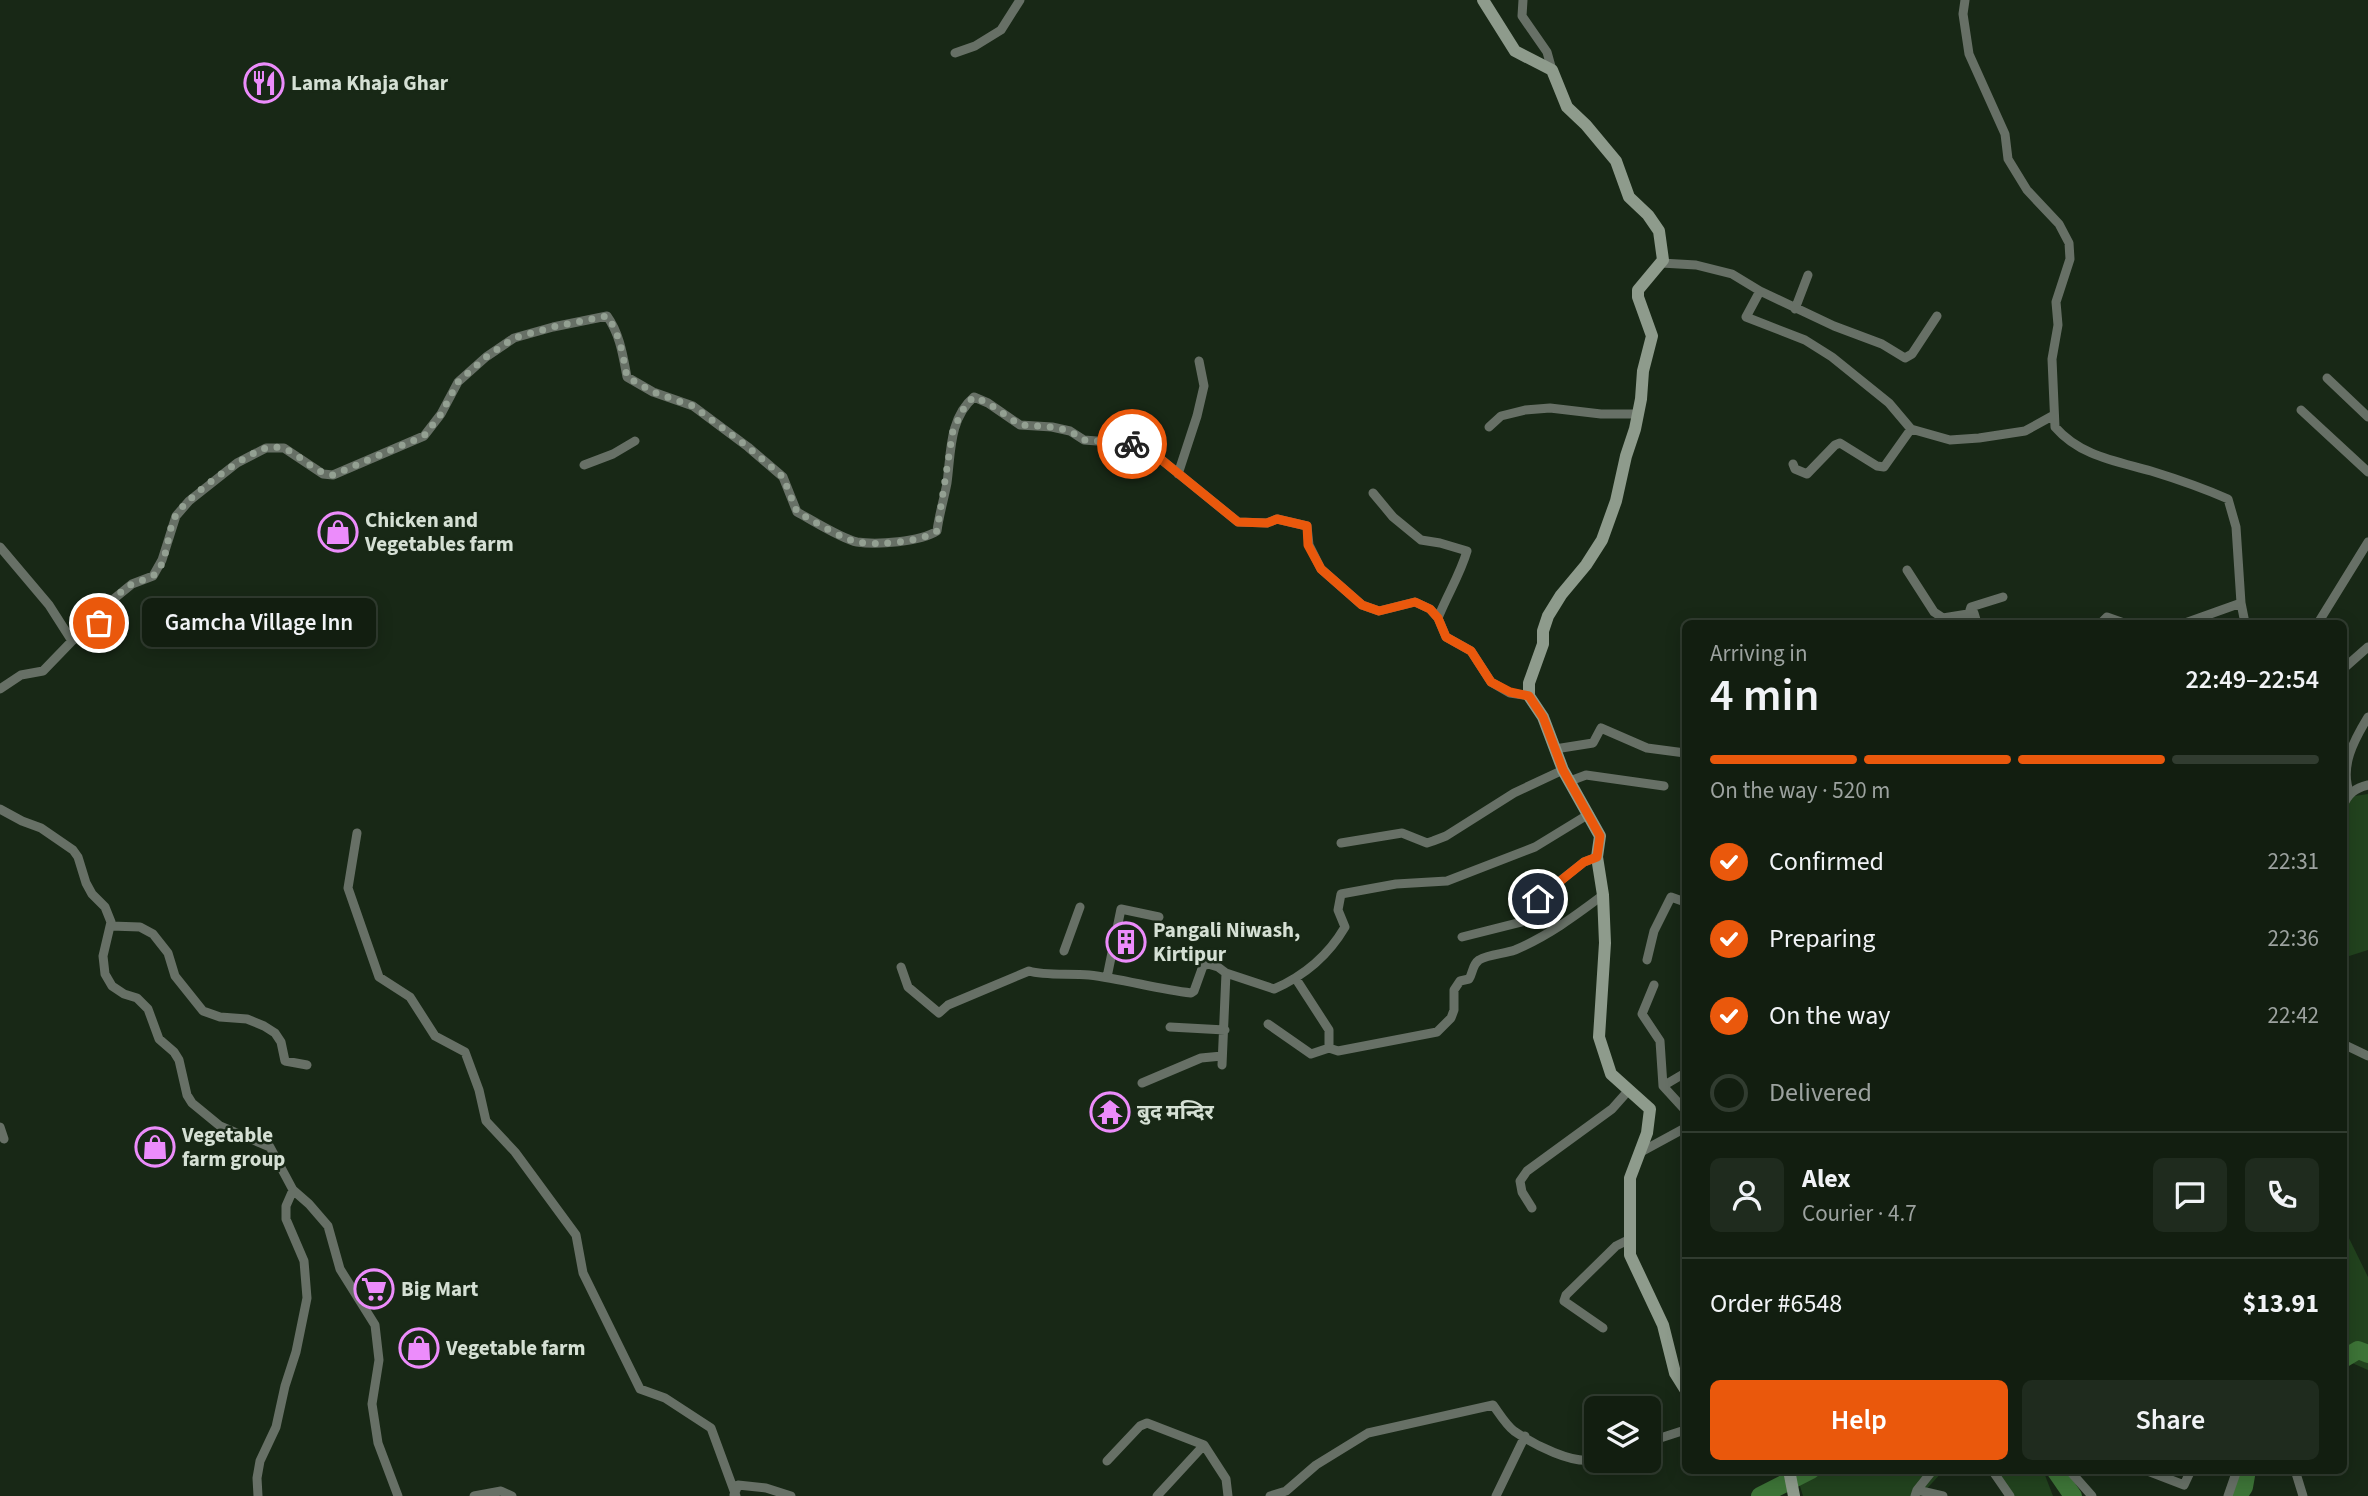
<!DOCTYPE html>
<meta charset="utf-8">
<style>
body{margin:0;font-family:"Source Sans 3","Noto Sans Devanagari",sans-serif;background:#1f2b1e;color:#f1f3f6;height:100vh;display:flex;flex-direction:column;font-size:26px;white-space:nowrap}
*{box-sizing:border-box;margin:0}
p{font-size:23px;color:#9ca29f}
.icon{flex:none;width:38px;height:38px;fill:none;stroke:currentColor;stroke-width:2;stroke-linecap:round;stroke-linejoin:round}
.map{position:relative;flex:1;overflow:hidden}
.side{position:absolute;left:1682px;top:620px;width:665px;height:854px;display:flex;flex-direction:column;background:#121e10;border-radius:10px;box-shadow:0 4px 18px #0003,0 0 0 2px #313c30}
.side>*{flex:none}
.buttons{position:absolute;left:1584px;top:1396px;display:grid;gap:14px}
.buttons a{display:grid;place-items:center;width:77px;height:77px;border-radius:10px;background:#121e10;box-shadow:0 4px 18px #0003,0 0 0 2px #313c30;font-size:35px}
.pin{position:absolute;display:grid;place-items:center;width:60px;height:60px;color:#fff;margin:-30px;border:4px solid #fff;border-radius:50%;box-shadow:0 2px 7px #0007}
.courier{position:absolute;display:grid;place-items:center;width:70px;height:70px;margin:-35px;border:5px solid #ea580c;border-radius:50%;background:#fff;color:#222;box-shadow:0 2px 9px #0007}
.bubble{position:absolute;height:49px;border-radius:10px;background:#121e10;box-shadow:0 4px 18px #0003,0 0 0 2px #313c30;font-size:23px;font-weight:600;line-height:49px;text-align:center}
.head em{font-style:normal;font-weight:600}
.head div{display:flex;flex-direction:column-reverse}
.head{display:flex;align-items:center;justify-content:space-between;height:119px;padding:0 28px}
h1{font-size:46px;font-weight:600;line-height:52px}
.bar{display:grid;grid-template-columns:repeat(4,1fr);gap:10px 7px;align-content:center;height:84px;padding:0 28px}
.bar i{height:9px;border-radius:5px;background:#313c30}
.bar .on{background:#ea580c}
.bar p{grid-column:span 4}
.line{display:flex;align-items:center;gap:18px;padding:0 28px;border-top:2px solid #313c30}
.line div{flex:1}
.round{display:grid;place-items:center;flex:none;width:74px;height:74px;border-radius:10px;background:#1f2b1e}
ol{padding:0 28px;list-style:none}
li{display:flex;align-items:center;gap:21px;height:77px}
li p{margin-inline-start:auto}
li .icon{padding:7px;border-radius:50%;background:#ea580c;color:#fff;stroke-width:4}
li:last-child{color:#9ca29f}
li i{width:38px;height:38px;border:4px solid #313c30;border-radius:50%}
.action{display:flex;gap:14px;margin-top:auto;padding:14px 28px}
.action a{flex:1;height:80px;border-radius:10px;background:#ea580c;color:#fff;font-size:28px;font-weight:600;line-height:80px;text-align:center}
.action a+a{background:#1f2b1e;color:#f1f3f6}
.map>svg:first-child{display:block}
.green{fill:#22431e}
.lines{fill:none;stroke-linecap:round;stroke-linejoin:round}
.river{stroke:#3d7437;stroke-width:18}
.street{stroke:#677066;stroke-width:9}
.secondary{stroke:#8e9b8c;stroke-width:12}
.done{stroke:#93a092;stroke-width:7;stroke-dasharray:0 12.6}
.route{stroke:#ea580c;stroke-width:9}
.labels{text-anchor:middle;stroke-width:5;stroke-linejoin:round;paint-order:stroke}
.poi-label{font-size:21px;font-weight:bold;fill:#d5e0d4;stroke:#182816;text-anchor:start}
</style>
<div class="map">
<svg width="2368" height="1496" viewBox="0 0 2368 1496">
<rect width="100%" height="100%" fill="#182816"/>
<path class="green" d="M2368,794V950L2343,958V808L2348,797Z
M2343,1226L2368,1277V1370L2343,1359Z
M1795,1470H1944L1920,1496H1803Z
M1997,1470H2043L2053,1496H2010Z"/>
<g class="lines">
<path class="river" d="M2343,1359L2358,1350L2368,1354
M2055,1470L2073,1496
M1760,1496L1811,1470
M2238,1496L2244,1487L2247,1470"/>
<path class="street" d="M1523,0L1522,16L1547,52L1552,70
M1965,0L1963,14L1969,54L2005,134L2008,159L2027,190L2059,224L2069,243L2070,259L2056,302L2058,325L2052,359L2055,427C2080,456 2116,461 2151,471C2177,479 2203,488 2228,499L2236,527L2241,603L2245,623
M955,53L975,46L1001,30L1020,0
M1662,261L1661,263L1696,265L1732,274L1760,291L1746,317L1805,340L1832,357L1889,403L1911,429L1950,440L1979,438L2025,431L2054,415
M1760,291L1834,326L1882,344L1905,358L1912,354L1937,316
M1795,309L1808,275
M2327,378L2368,417
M2301,410L2368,472
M1489,427L1501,416L1525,410L1550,408L1601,414H1637
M1793,464L1795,469L1807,474L1835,445L1840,443L1877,466L1884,467L1911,429
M584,465L613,454L635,441
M1178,474L1197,416L1204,386L1199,361
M1373,493L1393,517L1421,540L1440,543L1467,551C1460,575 1447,595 1438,618
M0,547L49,605L72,641
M1907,570L1934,612L1943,618L1974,613L1970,610L1971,607L2003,597
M1974,613L1977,623
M2101,623L2107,617L2124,623
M2185,623L2241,603
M2318,623L2368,542
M2343,669L2368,647
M0,689L21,675L43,671L72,641L99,623L110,602L132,584L153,576L162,560L176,516L189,501L237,463L266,448H284L323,474L333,475L424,436L441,414L458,382L486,357L514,338L553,327L607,316C620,334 623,356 627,377L653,392L693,406L748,447L783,477L797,512C812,520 842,539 857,542C877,545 920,542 937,531C939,515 944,499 947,483C951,453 949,418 974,397L988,403L1020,425L1052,427L1070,431L1084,440L1135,444L1147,448L1238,522L1267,523L1277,519L1307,526L1309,545L1321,569L1362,605L1379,611L1415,602L1430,609L1438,618L1446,637L1471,651L1491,682L1510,693L1529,696
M1555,749L1593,743L1601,728L1647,748L1685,753
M1570,781L1586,775L1664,786
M2350,794C2339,767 2354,740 2368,717
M2343,806C2348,794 2355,788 2368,785
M0,809L22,821L41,828L73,850L78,857L86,883L92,894L105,907L111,922L103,956L105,974L112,986L124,994L137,998L148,1009L159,1039L174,1052L179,1060L187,1095L192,1103L220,1126L270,1147L293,1190L309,1204L328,1226L340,1269L375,1325L379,1360L372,1404L378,1443L398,1496
M357,833L348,888L379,977L410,997L435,1036L465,1052L479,1090L486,1121L515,1152L576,1235L583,1273L640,1389L665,1398L711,1428L736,1496
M1341,843L1402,833L1427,843L1433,841L1446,836L1514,793L1563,770
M111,926L140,927L153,934L168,953L175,976L203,1011L220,1017L247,1019L264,1026L275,1033L281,1042L285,1061L307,1065
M1462,937L1533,919L1535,916L1532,903L1584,862L1597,857
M1064,951L1080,907
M1647,960L1654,931L1671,897L1685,902
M901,967L908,987L939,1013L948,1005L1029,971C1045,976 1071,973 1089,975C1123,979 1157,989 1191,993L1194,991L1203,966L1208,964L1218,967L1226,973L1274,989C1304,976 1328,956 1345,927L1338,910L1341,894L1396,884L1447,881L1535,847L1589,814
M1107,977L1121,909L1159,917
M1296,979L1329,1030V1048
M1654,985L1642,1014L1660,1041L1663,1086L1685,1110
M1268,1024L1311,1054L1329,1048L1338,1051L1437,1032L1451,1018L1454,1010V990L1460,981L1469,979C1473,973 1472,965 1479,960C1489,954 1504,954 1515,950C1548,936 1575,916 1603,895
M1170,1027L1225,1030
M2343,1044L2368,1056
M1222,1065L1226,973
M1142,1083L1201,1058L1222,1056
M1663,1086L1685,1073
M0,1127L4,1139
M1639,1153L1685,1128
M1532,1208L1522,1192L1520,1181L1527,1171L1612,1109L1628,1091
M1603,1328L1564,1301L1566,1295L1616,1246L1630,1239
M1648,1442L1685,1430
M1107,1461L1140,1426L1147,1423L1204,1445
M1992,1470L2010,1496
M2069,1470L2092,1496
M2145,1470L2184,1485L2191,1470
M2295,1470L2303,1496
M1917,1490L1943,1496
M734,1495L738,1485L766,1488L791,1496
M258,1496L257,1478L260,1461L276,1427L285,1386L296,1352L307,1298L304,1261L286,1219V1206L293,1190
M474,1496L501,1491L512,1496
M1157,1496L1204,1445L1226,1479L1228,1496
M1270,1496L1286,1491L1316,1465L1368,1433L1493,1405C1499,1413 1506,1425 1514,1431C1533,1444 1574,1466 1596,1459
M1496,1496L1525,1436
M1915,1496L1917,1490L1933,1470
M2228,1496L2237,1470"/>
<path class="secondary" d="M1483,0L1515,51L1552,70L1567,107L1586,125L1616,161L1629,197L1648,215L1659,231L1663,260L1638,290V297L1652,336L1643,371L1641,399L1635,429L1626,456L1616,501L1602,540L1586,565L1561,595L1548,616L1543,631V644L1529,683V696L1543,717L1563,770L1600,836L1597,857L1603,895L1605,943L1599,1037L1611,1074L1650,1109L1647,1133L1630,1178V1255L1663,1325L1675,1373L1685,1389
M1789,1470L1794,1496"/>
</g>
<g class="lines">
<path class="done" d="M99,623C107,607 117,592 134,583C140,580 149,580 154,575C169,561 166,533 176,515C187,497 246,453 266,448C294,441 308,473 333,475L424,436L441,414L458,382L486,357L514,338L553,327L607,316C620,334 623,356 627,377L653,392L693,406L748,447L783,477L797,512C812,520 842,539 857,542C877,546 920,542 937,531L953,430L966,404L974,397L988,403L1020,425L1052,427L1070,431L1084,440L1132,444"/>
<path class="route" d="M1132,444L1147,448L1238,522L1267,523L1277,519L1307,526L1308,545L1321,569L1362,605L1379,611L1415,602L1430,609L1438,618L1446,637L1471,651L1491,682L1510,692L1529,696L1543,717L1563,770L1600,836L1597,857L1584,862L1538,899"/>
</g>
<defs>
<g id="restaurant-ring" transform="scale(2.0125)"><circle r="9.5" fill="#182816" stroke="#ec8cfb" stroke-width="1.5"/><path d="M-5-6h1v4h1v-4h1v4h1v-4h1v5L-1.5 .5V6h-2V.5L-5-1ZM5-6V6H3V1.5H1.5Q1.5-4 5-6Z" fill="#ec8cfb"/></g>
<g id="shop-ring" transform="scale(2.0125)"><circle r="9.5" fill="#182816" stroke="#ec8cfb" stroke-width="1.5"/><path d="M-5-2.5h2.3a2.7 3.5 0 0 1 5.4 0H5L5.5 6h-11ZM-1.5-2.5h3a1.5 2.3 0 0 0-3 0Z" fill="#ec8cfb"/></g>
<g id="building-ring" transform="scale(2.0125)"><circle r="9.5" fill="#182816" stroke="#ec8cfb" stroke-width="1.5"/><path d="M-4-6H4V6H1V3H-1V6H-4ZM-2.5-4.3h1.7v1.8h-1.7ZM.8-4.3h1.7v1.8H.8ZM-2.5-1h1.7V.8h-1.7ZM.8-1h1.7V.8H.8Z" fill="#ec8cfb"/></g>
<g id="temple-ring" transform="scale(2.0125)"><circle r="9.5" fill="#182816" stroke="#ec8cfb" stroke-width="1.5"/><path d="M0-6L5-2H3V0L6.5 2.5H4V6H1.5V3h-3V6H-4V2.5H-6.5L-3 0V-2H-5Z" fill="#ec8cfb"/></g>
<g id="supermarket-ring" transform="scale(2.0125)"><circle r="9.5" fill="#182816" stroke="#ec8cfb" stroke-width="1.5"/><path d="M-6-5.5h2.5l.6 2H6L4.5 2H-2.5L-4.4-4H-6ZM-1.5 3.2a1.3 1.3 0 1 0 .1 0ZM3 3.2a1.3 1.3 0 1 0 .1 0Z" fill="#ec8cfb"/></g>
</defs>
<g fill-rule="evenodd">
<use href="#restaurant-ring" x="264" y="83"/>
<use href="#shop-ring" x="338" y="532"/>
<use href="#building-ring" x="1126" y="942"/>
<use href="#temple-ring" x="1110" y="1112"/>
<use href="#shop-ring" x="155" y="1147"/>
<use href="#supermarket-ring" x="374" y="1289"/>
<use href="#shop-ring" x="419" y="1348"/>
</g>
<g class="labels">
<g class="poi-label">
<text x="291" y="90">Lama Khaja Ghar</text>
<text x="365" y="527">Chicken and<tspan x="365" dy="24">Vegetables farm</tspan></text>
<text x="1153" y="937">Pangali Niwash,<tspan x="1153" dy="24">Kirtipur</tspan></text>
<text x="1137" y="1119">बुद मन्दिर</text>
<text x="182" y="1142">Vegetable<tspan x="182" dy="24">farm group</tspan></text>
<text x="401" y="1296">Big Mart</text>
<text x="446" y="1355">Vegetable farm</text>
</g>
</g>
</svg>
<div class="buttons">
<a><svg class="icon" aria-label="layers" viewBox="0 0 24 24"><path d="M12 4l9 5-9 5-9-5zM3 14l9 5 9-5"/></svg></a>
</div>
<div class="pin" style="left:99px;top:623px;background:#ea580c"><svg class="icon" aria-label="bag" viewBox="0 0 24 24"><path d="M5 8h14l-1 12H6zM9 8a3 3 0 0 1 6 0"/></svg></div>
<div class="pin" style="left:1538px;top:899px;background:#1f2937"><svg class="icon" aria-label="home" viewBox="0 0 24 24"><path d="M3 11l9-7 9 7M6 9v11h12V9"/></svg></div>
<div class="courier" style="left:1132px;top:444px"><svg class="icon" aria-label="bike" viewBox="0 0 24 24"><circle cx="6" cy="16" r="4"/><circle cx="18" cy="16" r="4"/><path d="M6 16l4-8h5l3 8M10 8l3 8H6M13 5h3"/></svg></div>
<div class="bubble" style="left:142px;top:598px;width:234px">Gamcha Village Inn</div>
<section class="side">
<div class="head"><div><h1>4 min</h1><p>Arriving in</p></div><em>22:49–22:54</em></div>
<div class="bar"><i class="on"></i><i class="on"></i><i class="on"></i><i></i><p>On the way · 520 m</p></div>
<ol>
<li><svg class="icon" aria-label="check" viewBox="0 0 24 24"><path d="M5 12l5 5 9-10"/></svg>Confirmed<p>22:31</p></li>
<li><svg class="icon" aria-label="check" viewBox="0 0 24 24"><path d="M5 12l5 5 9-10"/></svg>Preparing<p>22:36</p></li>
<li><svg class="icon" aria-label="check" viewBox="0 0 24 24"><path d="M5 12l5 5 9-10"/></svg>On the way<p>22:42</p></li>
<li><i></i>Delivered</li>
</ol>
<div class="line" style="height:126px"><a class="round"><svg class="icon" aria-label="person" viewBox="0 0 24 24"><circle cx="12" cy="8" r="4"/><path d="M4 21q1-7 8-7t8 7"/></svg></a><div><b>Alex</b><p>Courier · 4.7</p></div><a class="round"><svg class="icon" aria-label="chat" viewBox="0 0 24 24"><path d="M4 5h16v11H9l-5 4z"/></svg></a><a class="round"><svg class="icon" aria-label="phone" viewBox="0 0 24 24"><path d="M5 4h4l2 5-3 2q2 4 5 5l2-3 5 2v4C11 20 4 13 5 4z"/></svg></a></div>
<div class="line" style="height:91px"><div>Order #6548</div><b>$13.91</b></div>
<div class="action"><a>Help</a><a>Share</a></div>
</section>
</div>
